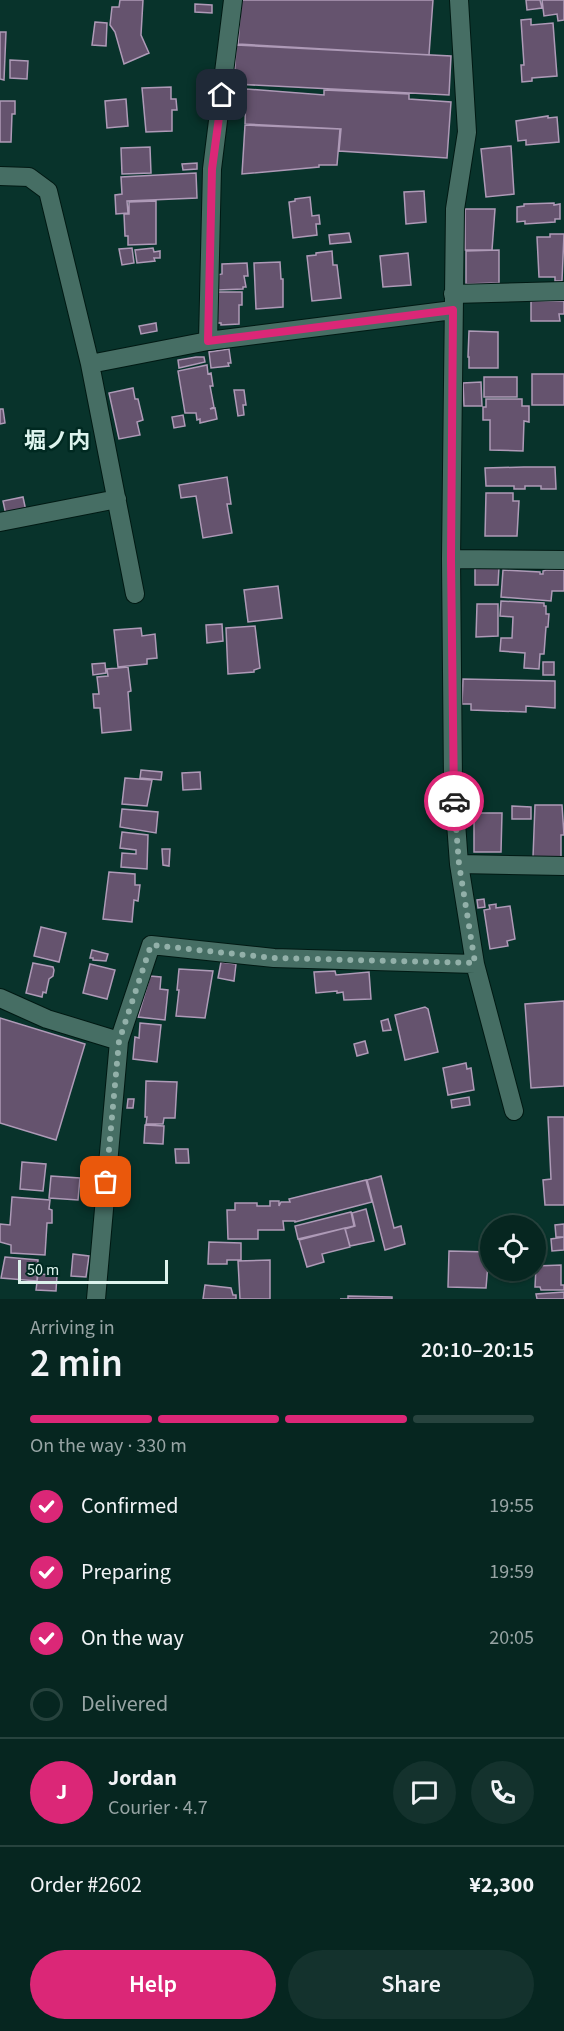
<!DOCTYPE html>
<meta charset="utf-8">
<style>
body{margin:0;font-family:"Source Sans 3","Noto Sans JP",sans-serif;background:#14322d;color:#f1f3f6;height:100vh;display:flex;flex-direction:column;font-size:22px;white-space:nowrap}
*{box-sizing:border-box;margin:0}
p{font-size:20px;color:#98a5a5}
.icon{flex:none;width:33px;height:33px;fill:none;stroke:currentColor;stroke-width:2;stroke-linecap:round;stroke-linejoin:round}
.map{position:relative;height:1299px;overflow:hidden}
.panel{display:flex;flex-direction:column;background:#062620;flex:1}
.panel>*{flex:none}
.tools{position:absolute;left:480px;top:1215px;display:grid;gap:12px}
.tools a{display:grid;place-items:center;width:66px;height:66px;border-radius:50%;background:#062620;box-shadow:0 2px 4px #0004,0 0 0 2px #27433e;font-size:30px}
.scale{position:absolute;left:18px;bottom:15px;width:150px;box-sizing:border-box;padding-left:6px;border:3px solid #ddf3ed;border-top:0;font-size:16px;line-height:21px;white-space:nowrap;color:#ddf3ed;-webkit-text-stroke:4px #002921;paint-order:stroke}
.pin{position:absolute;display:grid;place-items:center;width:51px;height:51px;color:#fff;margin:-26px;border-radius:12px;box-shadow:0 3px 9px #0006}
.courier{position:absolute;display:grid;place-items:center;width:60px;height:60px;margin:-30px;border:4px solid #db2777;border-radius:50%;background:#fff;color:#222;box-shadow:0 2px 8px #0007}
.summary em{font-style:normal;font-weight:600}
.summary div{display:flex;flex-direction:column-reverse}
.summary{display:flex;align-items:center;justify-content:space-between;height:102px;padding:0 30px}
h1{font-size:39px;font-weight:600;line-height:45px}
.bar{display:grid;grid-template-columns:repeat(4,1fr);gap:9px 6px;align-content:center;height:72px;padding:0 30px}
.bar i{height:8px;border-radius:4px;background:#27433e}
.bar .current{background:#db2777}
.bar p{grid-column:span 4}
.line{display:flex;align-items:center;gap:15px;padding:0 30px;border-top:2px solid #27433e}
.line div{flex:1}
.round{display:grid;place-items:center;flex:none;width:63px;height:63px;border-radius:32px;background:#14322d}
ol{padding:0 30px;list-style:none}
li{display:flex;align-items:center;gap:18px;height:66px}
li p{margin-inline-start:auto}
li .icon{padding:6px;border-radius:50%;background:#db2777;color:#fff;stroke-width:4}
li:last-child{color:#98a5a5}
li i{width:33px;height:33px;border:3px solid #27433e;border-radius:50%}
.action{display:flex;gap:12px;margin-top:auto;padding:12px 30px}
.action a{flex:1;height:69px;border-radius:36px;background:#db2777;color:#fff;font-size:24px;font-weight:600;line-height:69px;text-align:center}
.action a+a{background:#14322d;color:#f1f3f6}
.map>svg:first-child{display:block}
.building{fill:#65536e;stroke:#ae9ab7;stroke-width:1.5}
.lines{fill:none;stroke-linecap:round;stroke-linejoin:round}
.minor-casing{stroke:#001913;stroke-width:20}
.minor{stroke:#466e64;stroke-width:18}
.done{stroke:#92b0a9;stroke-width:6;stroke-dasharray:0 10.8}
.route{stroke:#db2777;stroke-width:8}
.labels{text-anchor:middle;stroke-width:5;stroke-linejoin:round;paint-order:stroke}
.neighbourhood-label{font-size:22px;font-weight:bold;fill:#ddf3ed;stroke:#002921}
</style>
<div class="map">
<svg width="564" height="1299" viewBox="0 0 564 1299">
<rect width="100%" height="100%" fill="#08332b"/>
<path class="building" d="M120,0H143L141,35L149,53L124,64L115,32L110,25L112,7H119Z
M241,0H433L429,55L238,44Z
M526,0H540L542,8L527,10Z
M542,0H564V20L558,21L557,14L544,16Z
M195,4L212,5V13L195,12Z
M531,19V25L553,23L557,76L532,78V81L522,82L521,65H524L521,20Z
M95,22L107,23L106,46L92,45Z
M0,32H6L4,80L0,79Z
M236,45L451,56L449,95L234,84Z
M10,60L28,61L27,79L10,78Z
M171,87V99H176L177,110H172V131L146,132L142,88Z
M246,89L324,95V90L409,94V99L451,102L447,158L339,151L341,129L245,124Z
M126,99L128,126L107,128L105,101Z
M0,101H15V114H12L11,142H0Z
M548,116V118L557,117L559,142L526,145V140L518,141L516,121Z
M245,125L340,129L337,165H319V167L242,174Z
M511,146L514,194L486,197L481,149Z
M150,147L151,173L122,174L121,148Z
M197,163V169L183,170L182,164Z
M196,173L197,198L127,201L128,213L116,214L115,195L122,194L121,177Z
M424,191L426,222L406,224L404,192Z
M310,197L312,216L319,215L320,224H316L317,235L293,238L289,202L295,201V199Z
M156,201V244L128,245V236H125L124,214H129V202Z
M554,203V205L560,204V219H555V222L525,224V221L517,222V207L524,206V204Z
M465,209H495L492,250H465Z
M349,233L351,242L330,244L329,235Z
M550,234H564L562,281H555V277H539L537,237H550Z
M132,248L134,263L122,265L119,249Z
M153,248L154,252L160,251V258H154L155,261L137,263L135,250Z
M499,250V283L466,284V251Z
M332,251L333,265H337L341,298L312,301L307,256L316,255V253Z
M408,253L411,285L383,287L380,256Z
M280,262L281,279H283V307L256,309L254,263Z
M247,263L248,276H244L246,287H243V289L217,290V275L222,274V264Z
M216,292H242V305H239V324L221,325V323H217Z
M531,301H564V314H559L560,321H531Z
M156,323L157,331L141,334L139,326Z
M469,331L498,332V368H469V357H468Z
M229,349L231,363H228L229,366L211,368L209,352Z
M196,357H204L205,362L179,368L178,360Z
M207,365L208,374L211,373L213,386H210L214,407L210,409L215,408L217,419L200,423V419L197,420L196,413H185L178,371Z
M532,374H564V405H532Z
M484,377H517V397H484Z
M481,382L482,406H464L463,383Z
M133,388L135,399H138L143,420L137,422L140,435L119,439L109,393Z
M234,390H244L246,405H243L244,415L238,416Z
M486,399H522V406H529V422L524,421L523,451L490,450V420H483V407H486Z
M0,409H3L5,423L0,424Z
M183,415L185,426L174,428L172,417Z
M524,467H555L556,489H541V486H525V489H514V486H486L485,468Z
M227,477L231,504H227L232,533L203,538L196,496L181,498L179,485Z
M486,493H513V501H519L517,536H485Z
M23,497L26,511L6,515L3,501Z
M475,567H499L498,585H475Z
M503,570L540,572V574H543V571L546,570H564V591H552L551,601L501,597Z
M278,586L282,618L248,622L244,590Z
M501,601L544,603V606H546V614H549L548,627H546L544,654H540L539,669L524,668L525,653L500,651L501,638H512L513,617L500,616Z
M477,604H498V636L476,637Z
M222,624L223,641L207,643L206,625Z
M255,626L260,668L254,670V672L228,674L226,628Z
M141,628L142,636L155,634L157,658L147,659V664L118,667L114,630Z
M543,662H554V675H543Z
M105,663L106,673L93,675L92,664Z
M128,667L131,691L128,692L131,730L102,733L100,708H94L93,694H99L97,677L108,676L107,669Z
M463,679L555,681V708L526,706V712L471,710V704H462Z
M141,770L162,772L161,780L140,778Z
M200,772L201,789L183,790L182,773Z
M125,778L152,780L147,806L122,804Z
M535,805H562L564,835H561V857H533Z
M512,806L531,807V819H512Z
M122,809L158,812L156,833L120,827Z
M474,813H502L501,852H474Z
M122,832L148,835L147,869L121,867L122,853L136,854V850L120,848Z
M162,849H170L169,866L163,865Z
M109,872L135,874V885H140L138,901L134,900L132,922L103,919Z
M484,899L485,907L478,908L477,900Z
M496,904V908L510,906L515,939L507,941L508,946L490,949L484,910L490,909L489,905Z
M41,927L66,933L59,962L34,956Z
M92,950L108,954L106,961L93,960V958H90Z
M221,962L236,964L234,981L218,978Z
M33,963L53,967L54,970L53,976L49,979L46,993L43,992L42,997L26,993Z
M90,964L115,970L107,999L83,993Z
M179,969L213,971L205,1018L176,1016L179,990H177Z
M335,971L336,975L369,972L371,999L344,1000L343,992L337,993V991L316,993L314,972Z
M150,976L161,977L160,989L168,990L165,1020L138,1017Z
M564,1001V1086L531,1088L525,1004Z
M425,1007L428,1009L438,1052L405,1060L395,1015Z
M0,1018L85,1044L56,1140L0,1123Z
M388,1019L391,1030L383,1031L381,1021Z
M140,1023L161,1025L157,1062L133,1059L135,1037L139,1038Z
M365,1041L368,1053L357,1056L354,1044Z
M466,1063L467,1069L471,1068L474,1090L448,1095L443,1068Z
M146,1081L177,1082L175,1118H164L163,1124H146L147,1117H145Z
M469,1097L470,1105L452,1108L451,1100Z
M128,1099H134L133,1108H127Z
M548,1117H564V1205H545L543,1180L551,1179Z
M145,1125L164,1126L163,1144L144,1143Z
M175,1149H188L189,1163H176Z
M22,1162L46,1164L43,1191L20,1189Z
M51,1176L80,1178L78,1200L49,1198Z
M381,1176L394,1228L401,1226L405,1244L385,1250L367,1180Z
M366,1180L372,1202L295,1222V1221H283L284,1230H258V1239H228L227,1210H235V1203H257V1206H270V1201H279V1206L281,1202H290L289,1199Z
M12,1197L50,1200L49,1209L52,1210V1223H47L45,1255L11,1253V1245L0,1242V1224L10,1225Z
M366,1209L374,1241L350,1246L345,1229L355,1226L352,1213Z
M351,1212L354,1226L298,1239L295,1226Z
M564,1224V1237H556L555,1225Z
M345,1228L350,1247L322,1254L324,1262L307,1267L299,1240Z
M564,1237V1250L552,1251L551,1239Z
M209,1242L241,1243V1260H227V1264H208Z
M449,1251L489,1252L486,1288L448,1287Z
M73,1254L89,1256L86,1277L71,1276Z
M5,1257L38,1260L37,1281L1,1278Z
M270,1260V1299H240L238,1261Z
M561,1265V1285H564V1290H541L540,1287H535L536,1266Z
M38,1274L57,1275L56,1291L36,1290Z
M205,1285L231,1288L233,1295H236V1299H203Z
M564,1292V1299H537L536,1294Z
M348,1296L392,1297V1299H340H348Z"/>
<g class="lines">
<g class="minor-casing">
<path id="minor" d="M459,0L467,132L455,209L451,559L453,782L459,864L475,964L514,1111
M0,176L29,177L48,191L90,364L135,594
M453,294L564,291
M208,341L212,169L233,0
M90,364L208,341L453,310
M0,522L117,499
M451,559L564,560
M459,864L564,866
M0,998L47,1019L119,1041
M96,1299L119,1041L151,945L274,958L475,964"/>
</g>
<use href="#minor" class="minor"/>
</g>
<g class="lines">
<path class="done" d="M106,1182L119,1041L151,945L274,958L475,963L459,864L454,801"/>
<path class="route" d="M222,95L212,169L208,341L453,310L451,559L454,801"/>
</g>
<g class="labels">
<g class="neighbourhood-label">
<text x="57" y="448">堀ノ内</text>
</g>
</g>
</svg>
<div class="tools">
<a><svg class="icon" aria-label="locate" viewBox="0 0 24 24"><circle cx="12" cy="12" r="6"/><path d="M12 2v4M12 18v4M2 12h4M18 12h4"/></svg></a>
</div>
<div class="scale">50 m</div>
<div class="pin" style="left:106px;top:1182px;background:#ea580c"><svg class="icon" aria-label="bag" viewBox="0 0 24 24"><path d="M5 8h14l-1 12H6zM9 8a3 3 0 0 1 6 0"/></svg></div>
<div class="pin" style="left:222px;top:95px;background:#1f2937"><svg class="icon" aria-label="home" viewBox="0 0 24 24"><path d="M3 11l9-7 9 7M6 9v11h12V9"/></svg></div>
<div class="courier" style="left:454px;top:801px"><svg class="icon" aria-label="car" viewBox="0 0 24 24"><path d="M5 17H2v-5l4-1 3-4h7l3 4 3 1v5h-3M9 17h6M6 11h13"/><circle cx="7" cy="17" r="2"/><circle cx="17" cy="17" r="2"/></svg></div>
</div>
<section class="panel">
<div class="summary"><div><h1>2 min</h1><p>Arriving in</p></div><em>20:10–20:15</em></div>
<div class="bar"><i class="current"></i><i class="current"></i><i class="current"></i><i></i><p>On the way · 330 m</p></div>
<ol>
<li><svg class="icon" aria-label="check" viewBox="0 0 24 24"><path d="M5 12l5 5 9-10"/></svg>Confirmed<p>19:55</p></li>
<li><svg class="icon" aria-label="check" viewBox="0 0 24 24"><path d="M5 12l5 5 9-10"/></svg>Preparing<p>19:59</p></li>
<li><svg class="icon" aria-label="check" viewBox="0 0 24 24"><path d="M5 12l5 5 9-10"/></svg>On the way<p>20:05</p></li>
<li><i></i>Delivered</li>
</ol>
<div class="line" style="height:108px"><b class="round" style="background:#db2777;color:#fff">J</b><div><b>Jordan</b><p>Courier · 4.7</p></div><a class="round"><svg class="icon" aria-label="chat" viewBox="0 0 24 24"><path d="M4 5h16v11H9l-5 4z"/></svg></a><a class="round"><svg class="icon" aria-label="phone" viewBox="0 0 24 24"><path d="M5 4h4l2 5-3 2q2 4 5 5l2-3 5 2v4C11 20 4 13 5 4z"/></svg></a></div>
<div class="line" style="height:78px"><div>Order #2602</div><b>¥2,300</b></div>
<div class="action"><a>Help</a><a>Share</a></div>
</section>
